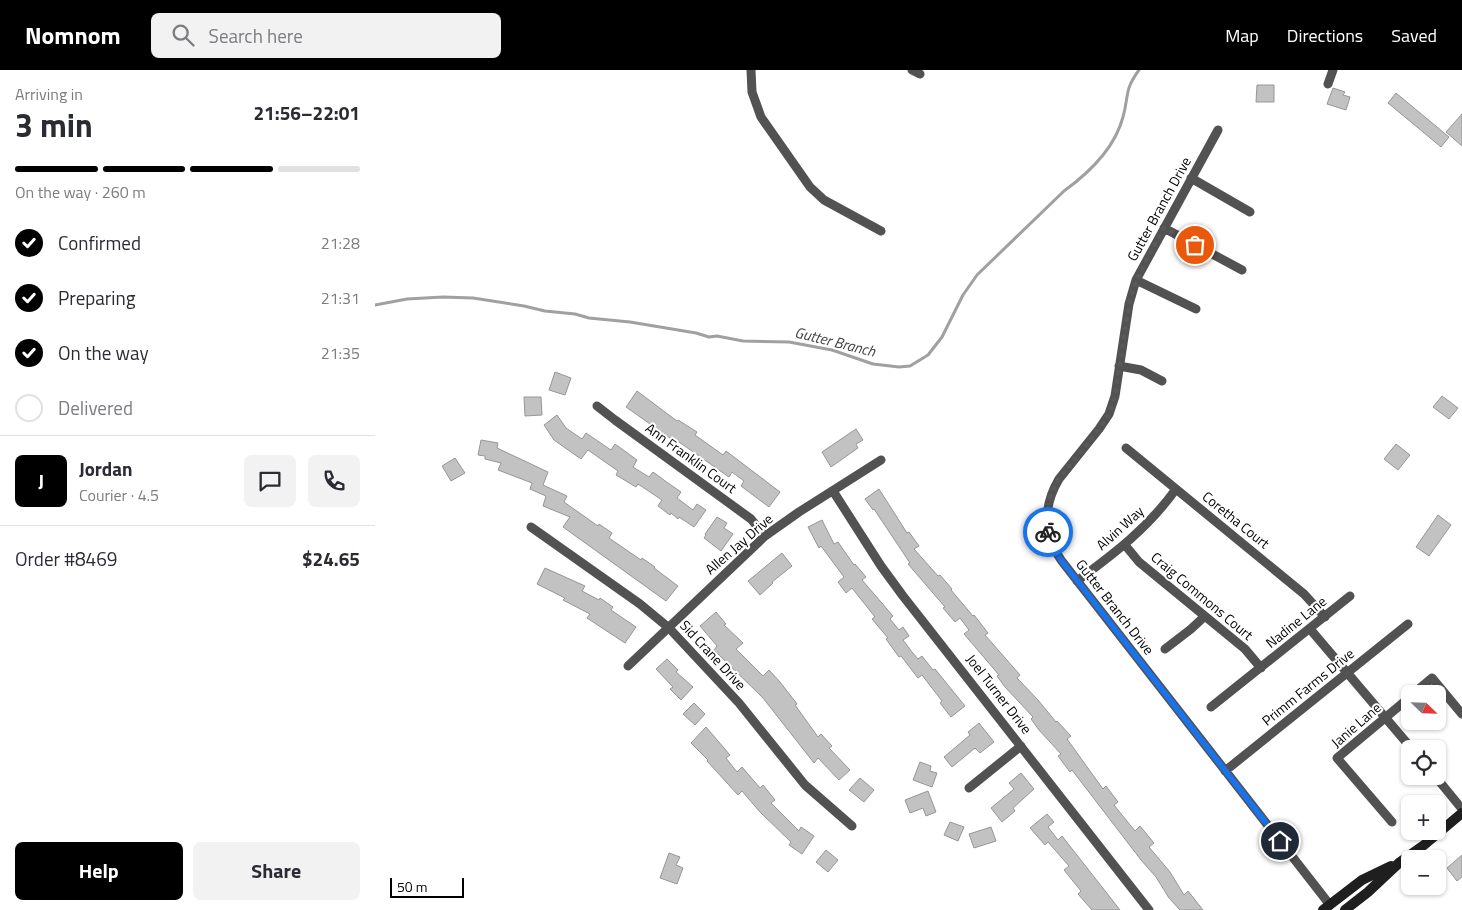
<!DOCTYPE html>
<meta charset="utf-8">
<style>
body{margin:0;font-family:"Titillium Web",sans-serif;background:#f2f2f3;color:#2b2b33;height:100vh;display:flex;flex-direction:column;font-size:19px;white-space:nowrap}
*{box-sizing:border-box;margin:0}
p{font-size:16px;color:#7c7c81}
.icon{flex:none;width:28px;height:28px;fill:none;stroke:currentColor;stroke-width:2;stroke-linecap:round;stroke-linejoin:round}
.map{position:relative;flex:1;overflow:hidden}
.drawer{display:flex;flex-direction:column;background:#fff;width:375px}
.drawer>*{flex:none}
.needle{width:32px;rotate:113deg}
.tools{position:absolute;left:1026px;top:615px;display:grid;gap:10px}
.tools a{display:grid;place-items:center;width:45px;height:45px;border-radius:8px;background:#fff;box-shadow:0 1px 4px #0004;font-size:25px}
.scale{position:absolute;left:15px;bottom:12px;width:74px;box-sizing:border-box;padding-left:5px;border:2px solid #000;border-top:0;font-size:14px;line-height:18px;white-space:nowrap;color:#000;-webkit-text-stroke:4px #fff;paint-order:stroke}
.pin{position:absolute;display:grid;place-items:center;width:42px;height:42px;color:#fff;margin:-21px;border:2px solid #fff;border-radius:50%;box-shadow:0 1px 5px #0007}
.courier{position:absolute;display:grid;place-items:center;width:50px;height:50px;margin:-25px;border:4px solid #1a73e8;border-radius:50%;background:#fff;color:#222;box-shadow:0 1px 6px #0007}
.overview em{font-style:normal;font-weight:700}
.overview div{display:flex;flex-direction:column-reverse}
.overview{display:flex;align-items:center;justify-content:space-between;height:85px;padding:0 15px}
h1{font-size:32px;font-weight:700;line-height:38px}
.bar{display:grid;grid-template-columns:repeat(4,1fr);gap:8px 5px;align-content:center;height:60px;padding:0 15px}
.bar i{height:6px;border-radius:4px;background:#e1e1e2}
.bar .on{background:#000}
.bar p{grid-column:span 4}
.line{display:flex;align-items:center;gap:12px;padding:0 15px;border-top:1px solid #e1e1e2}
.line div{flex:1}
.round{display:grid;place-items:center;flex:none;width:52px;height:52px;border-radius:8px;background:#f2f2f3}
ol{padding:0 15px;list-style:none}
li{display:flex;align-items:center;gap:15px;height:55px}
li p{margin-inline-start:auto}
li .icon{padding:5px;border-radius:50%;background:#000;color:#fff;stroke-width:4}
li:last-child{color:#7c7c81}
li i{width:28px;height:28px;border:2px solid #e1e1e2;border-radius:50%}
.cta{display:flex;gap:10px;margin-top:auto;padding:10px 15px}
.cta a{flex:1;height:58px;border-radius:8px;background:#000;color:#fff;font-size:20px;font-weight:700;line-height:58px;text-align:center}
.cta a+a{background:#f2f2f3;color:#2b2b33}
header{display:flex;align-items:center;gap:30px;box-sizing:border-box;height:70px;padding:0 25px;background:#000;color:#fff}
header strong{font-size:24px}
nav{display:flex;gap:28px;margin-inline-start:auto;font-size:18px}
.search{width:350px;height:45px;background:#f2f2f3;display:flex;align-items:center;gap:12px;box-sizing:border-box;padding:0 18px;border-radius:8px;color:#7c7c81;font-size:19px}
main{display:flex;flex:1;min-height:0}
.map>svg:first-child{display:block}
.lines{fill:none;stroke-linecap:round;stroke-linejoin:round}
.stream{stroke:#a0a0a0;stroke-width:3}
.building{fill:#c2c2c2;stroke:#969696}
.street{stroke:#525252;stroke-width:9}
.secondary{stroke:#1f1f1f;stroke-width:10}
.done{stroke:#595959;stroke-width:5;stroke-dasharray:0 9}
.route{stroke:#1a73e8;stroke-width:6}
.labels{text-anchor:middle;stroke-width:4;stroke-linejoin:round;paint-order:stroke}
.street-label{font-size:14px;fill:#000;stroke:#fff}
.water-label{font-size:15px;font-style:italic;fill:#414141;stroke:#fff}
</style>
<header>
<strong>Nomnom</strong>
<div class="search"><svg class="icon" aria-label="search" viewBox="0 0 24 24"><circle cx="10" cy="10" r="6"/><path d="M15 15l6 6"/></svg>Search here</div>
<nav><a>Map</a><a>Directions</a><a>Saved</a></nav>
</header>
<main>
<section class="drawer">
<div class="overview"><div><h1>3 min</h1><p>Arriving in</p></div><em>21:56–22:01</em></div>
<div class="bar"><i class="on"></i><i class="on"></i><i class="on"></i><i></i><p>On the way · 260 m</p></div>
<ol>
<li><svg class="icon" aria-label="check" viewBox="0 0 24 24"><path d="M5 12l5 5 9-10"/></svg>Confirmed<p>21:28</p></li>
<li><svg class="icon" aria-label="check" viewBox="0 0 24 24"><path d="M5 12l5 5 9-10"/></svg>Preparing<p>21:31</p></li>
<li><svg class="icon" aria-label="check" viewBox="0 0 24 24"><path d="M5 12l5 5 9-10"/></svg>On the way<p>21:35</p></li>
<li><i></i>Delivered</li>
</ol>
<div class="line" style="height:90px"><b class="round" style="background:#000;color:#fff">J</b><div><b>Jordan</b><p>Courier · 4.5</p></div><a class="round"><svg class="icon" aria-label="chat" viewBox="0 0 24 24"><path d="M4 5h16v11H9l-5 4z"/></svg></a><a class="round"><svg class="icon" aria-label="phone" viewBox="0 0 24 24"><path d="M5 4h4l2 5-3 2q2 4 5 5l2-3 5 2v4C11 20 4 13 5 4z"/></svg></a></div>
<div class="line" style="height:65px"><div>Order #8469</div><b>$24.65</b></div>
<div class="cta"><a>Help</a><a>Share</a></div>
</section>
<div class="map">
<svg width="1087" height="840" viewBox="0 0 1087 840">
<rect width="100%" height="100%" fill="#fff"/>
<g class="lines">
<path class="stream" d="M0,235L32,229L68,227L98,228L149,236L170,241L200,244L214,248L255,252L321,263L334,267L342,266L368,271L414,272L457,280L498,294L524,297L535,296L553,285L567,267L588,225L602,205L689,121C714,103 740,77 748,47C754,26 749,20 764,0"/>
</g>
<path class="building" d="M882,15H899V32H881Z
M958,18L970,22L968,25L975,27L971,40L952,34Z
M1021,23L1074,67L1066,77L1013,33Z
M1087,44V76L1071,62Z
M180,302L196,308L190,325L174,320Z
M262,321L302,351L303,350L322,362L320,365L348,385L351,381L405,422L394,437L366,416L369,411L357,402L354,407L304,372L303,373L292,366L251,337Z
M1067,326L1083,338L1074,349L1058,337Z
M149,327H166L167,345L150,346Z
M182,345L191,358L207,369L211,363L236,380L240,374L262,390L258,397L274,407L278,402L293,413L306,422L302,428L318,440L322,434L331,440L319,457L304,447L303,449L296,443L295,445L283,436L287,430L263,414L261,417L241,405L243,401L213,380L206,389L179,370L169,355Z
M481,359L488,370L481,374L483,378L456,397L447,382Z
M106,370L123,373L122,378L173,402L168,415L192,426L189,432L223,456L224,454L237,463L234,468L266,490L267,488L280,497L279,498L303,516L291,531L188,457L195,447L168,436L171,426L155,419L157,413L123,400L126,393L110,389V386L103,385Z
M1021,374L1035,385L1023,400L1009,389Z
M80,388L90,403L76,411L67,396Z
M504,419L532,463L534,462L544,476L539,479L563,506L565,505L577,519L576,520L598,546L599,545L613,563L610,565L645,605L642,608L663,630L681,652L682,651L696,666L692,669L728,719L731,716L743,732L739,735L760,761L765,756L779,773L774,777L795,802L809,825L813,821L828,840H805L794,828L781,807L766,790L697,700L695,702L683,686L686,684L664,660L656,649L658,647L630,617L622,606L624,605L589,564L594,560L585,548L580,552L568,538L570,537L533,494L535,493L499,439L498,440L490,429Z
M1063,445L1076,455L1054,486L1041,477Z
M342,447L352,453L349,458L358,464L346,481L329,468L331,465L330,464Z
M447,450L459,474L463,472L479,495L480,494L491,507L487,510L518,546L515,549L524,560L528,557L534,566L528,570L537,582L543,589L547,586L558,600L560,599L590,636L576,647L565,633L567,631L547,605L543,608L526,586L524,587L511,569L513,568L497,549L500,547L477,518L471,523L463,512L469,507L446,476L444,478L433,457Z
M407,483L417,496L397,512L398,513L385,525L373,511Z
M170,498L210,516L207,521L224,530L225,528L238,537L236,540L261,557L250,573L212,548L215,544L188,530L190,528L162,514Z
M341,542L351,554L349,555L368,573L361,579L388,606L394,600L405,612L422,634L420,635L443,667L446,664L457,676L454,678L475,700L464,710L443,688L439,693L388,628L339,580L342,576L325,556Z
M292,589L303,600L301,602L318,617L306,630L295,619L298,617L281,599Z
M319,633L330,644L320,655L308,644Z
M604,653L619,672L605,683L600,678L577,697L569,687L595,665L593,662Z
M331,657L355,685L351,688L362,702L367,697L385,718L388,715L400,730L396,733L424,761L426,757L439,766L427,784L414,775L416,772L385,742L367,721L363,725L332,691L333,690L316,673Z
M545,692L556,696L555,701L562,703L557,717L538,710Z
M646,703L659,719L638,738L640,741L627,752L616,738L639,719L634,713Z
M485,708L499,720L489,732L474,720Z
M553,721L561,742L551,746L548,738L535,743L530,730Z
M672,744L679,752L673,757L683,770L687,766L745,840H717L703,824L706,821L689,800L694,796L673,772L670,775L655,758Z
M575,752L589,757L583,771L569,765Z
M616,757L621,771L599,778L594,764Z
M451,780L463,790L453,802L441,792Z
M294,783L305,787L301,795L308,798L302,814L285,808Z
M1087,785V807L1082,811L1072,798Z"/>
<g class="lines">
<path class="street" d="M376,0L377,22L386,47L435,117L449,130L506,161
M537,0L545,4
M953,14L958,0
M843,60L761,210L754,234L740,326L734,344L724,359L684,409C668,436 668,464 686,490L955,835
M816,108L875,142
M789,158L867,200
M761,210L821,239
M744,296L766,300L787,311
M222,336L240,350L376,449L390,466
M751,378L929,524L950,547
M458,421L506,496L528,526L774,840
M156,457L265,534L294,558L364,633L430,715L477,756
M750,475L764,492L870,579L886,598
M702,511C740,483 773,458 801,419
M935,559L1037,679
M790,579L816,559L830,546
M253,596L390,466L424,442L506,390
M1038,624L1057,608L1087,644
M836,637L975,526
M850,701L1033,554
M1060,706L1087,739
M594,718L646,676
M1017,752L962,688L1035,627"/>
<path class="secondary" d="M948,840L987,810L1016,796
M970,840L993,822L1025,792L1049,775L1087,743"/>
</g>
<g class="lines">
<path class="done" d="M673,462C669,443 674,426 684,409L724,359L734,344L740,326L754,234C761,206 775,183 789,158L820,175"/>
<path class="route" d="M673,462L677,476L686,490L905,771"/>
</g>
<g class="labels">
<g class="street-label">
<text transform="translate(784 139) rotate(-61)" y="5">Gutter Branch Drive</text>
<text transform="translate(316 388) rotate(36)" y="5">Ann Franklin Court</text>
<text transform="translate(861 450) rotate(39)" y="5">Coretha Court</text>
<text transform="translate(745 458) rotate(-42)" y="5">Alvin Way</text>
<text transform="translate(364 474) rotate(-41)" y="5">Allen Jay Drive</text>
<text transform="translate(827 526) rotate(40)" y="5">Craig Commons Court</text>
<text transform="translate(740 537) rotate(52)" y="5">Gutter Branch Drive</text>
<text transform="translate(921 552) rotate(-39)" y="5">Nadine Lane</text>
<text transform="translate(338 585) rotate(47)" y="5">Sid Crane Drive</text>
<text transform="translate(933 617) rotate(-39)" y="5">Primm Farms Drive</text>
<text transform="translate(624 624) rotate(52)" y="5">Joel Turner Drive</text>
<text transform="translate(981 655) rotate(-41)" y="5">Janie Lane</text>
</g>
<g class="water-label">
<text transform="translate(460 272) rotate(14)" y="5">Gutter Branch</text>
</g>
</g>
</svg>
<div class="tools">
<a><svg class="needle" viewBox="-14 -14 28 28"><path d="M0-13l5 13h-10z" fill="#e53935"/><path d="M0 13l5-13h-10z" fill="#7c7c81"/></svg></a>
<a><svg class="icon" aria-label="locate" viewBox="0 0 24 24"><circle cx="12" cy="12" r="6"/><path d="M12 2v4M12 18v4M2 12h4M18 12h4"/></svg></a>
<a>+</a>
<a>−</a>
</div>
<div class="scale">50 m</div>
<div class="pin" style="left:820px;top:175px;background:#ea580c"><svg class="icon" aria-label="bag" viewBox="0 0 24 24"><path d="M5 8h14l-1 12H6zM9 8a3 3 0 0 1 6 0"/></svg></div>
<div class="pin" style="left:905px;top:771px;background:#1f2937"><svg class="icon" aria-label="home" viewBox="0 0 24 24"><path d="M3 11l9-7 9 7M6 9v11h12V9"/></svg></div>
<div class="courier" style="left:673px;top:462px"><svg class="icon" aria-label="bike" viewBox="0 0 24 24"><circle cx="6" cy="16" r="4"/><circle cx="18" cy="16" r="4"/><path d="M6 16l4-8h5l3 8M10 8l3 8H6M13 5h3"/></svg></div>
</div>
</main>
